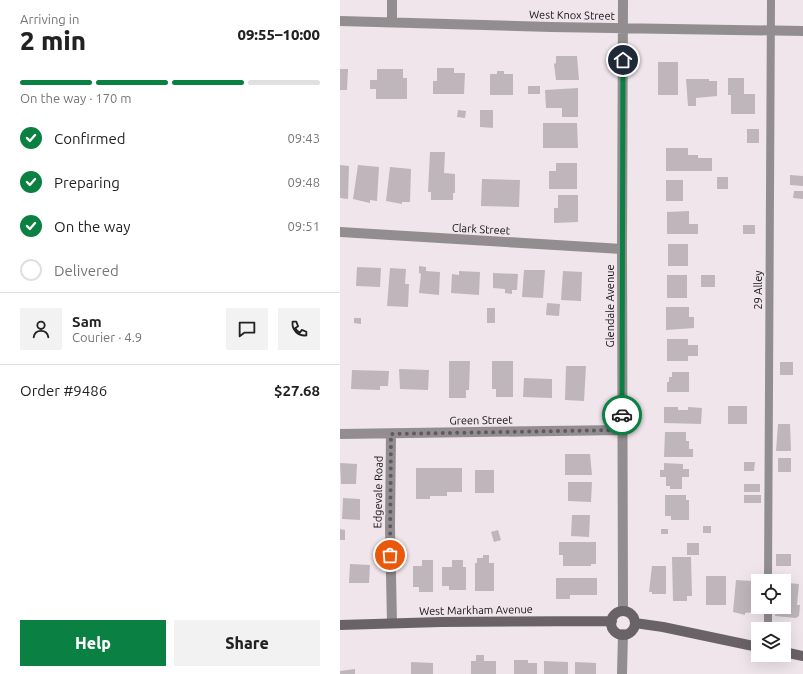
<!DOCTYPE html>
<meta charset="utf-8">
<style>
body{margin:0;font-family:Ubuntu,sans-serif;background:#f2f2f2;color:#222;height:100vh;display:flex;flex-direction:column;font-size:15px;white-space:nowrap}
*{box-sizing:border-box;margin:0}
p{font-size:13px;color:#767676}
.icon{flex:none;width:22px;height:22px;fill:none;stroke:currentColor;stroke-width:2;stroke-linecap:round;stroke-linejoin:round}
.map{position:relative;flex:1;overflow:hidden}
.details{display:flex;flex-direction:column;background:#fff;width:340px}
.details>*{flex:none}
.fabs{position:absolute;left:411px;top:574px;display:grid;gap:8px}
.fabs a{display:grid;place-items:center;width:40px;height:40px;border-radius:0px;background:#fff;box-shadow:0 4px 16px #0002;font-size:20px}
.pin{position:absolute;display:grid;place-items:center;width:34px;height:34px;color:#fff;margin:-17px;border:2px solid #fff;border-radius:50%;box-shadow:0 1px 4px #0007}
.courier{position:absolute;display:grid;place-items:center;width:40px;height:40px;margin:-20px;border:3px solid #0b8043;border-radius:50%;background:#fff;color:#222;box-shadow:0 1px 5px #0007}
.overview em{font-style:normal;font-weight:800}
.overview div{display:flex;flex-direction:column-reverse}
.overview{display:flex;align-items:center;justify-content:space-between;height:68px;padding:0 20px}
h1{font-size:26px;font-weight:800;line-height:30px}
.bar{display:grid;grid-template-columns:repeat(4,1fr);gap:6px 4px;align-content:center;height:48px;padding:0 20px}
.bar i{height:5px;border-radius:3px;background:#e0e0e0}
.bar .active{background:#0b8043}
.bar p{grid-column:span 4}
.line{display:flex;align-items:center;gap:10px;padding:0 20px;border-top:1px solid #e0e0e0}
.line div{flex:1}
.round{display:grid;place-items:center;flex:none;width:42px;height:42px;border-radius:0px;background:#f2f2f2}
ol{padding:0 20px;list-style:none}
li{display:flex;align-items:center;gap:12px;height:44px}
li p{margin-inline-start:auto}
li .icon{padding:4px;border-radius:50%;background:#0b8043;color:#fff;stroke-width:4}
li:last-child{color:#767676}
li i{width:22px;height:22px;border:2px solid #e0e0e0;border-radius:50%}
.primary-button{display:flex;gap:8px;margin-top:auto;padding:8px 20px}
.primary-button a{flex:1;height:46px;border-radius:0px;background:#0b8043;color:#fff;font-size:16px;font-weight:800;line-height:46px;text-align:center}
.primary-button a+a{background:#f2f2f2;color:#222}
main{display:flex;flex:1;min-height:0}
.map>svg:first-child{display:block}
.building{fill:#bfb6bc}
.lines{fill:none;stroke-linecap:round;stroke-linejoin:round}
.lane{stroke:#928e90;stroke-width:8}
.street{stroke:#928e90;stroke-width:10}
.secondary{stroke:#696367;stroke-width:10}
.done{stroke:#5f5a5d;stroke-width:4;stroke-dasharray:0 7.2}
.route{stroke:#0b8043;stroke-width:5}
.labels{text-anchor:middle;stroke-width:3.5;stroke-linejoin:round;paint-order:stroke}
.street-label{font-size:11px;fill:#120f11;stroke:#efe5eb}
</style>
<main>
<section class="details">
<div class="overview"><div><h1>2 min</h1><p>Arriving in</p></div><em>09:55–10:00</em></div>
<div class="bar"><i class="active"></i><i class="active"></i><i class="active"></i><i></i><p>On the way · 170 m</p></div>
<ol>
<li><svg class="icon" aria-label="check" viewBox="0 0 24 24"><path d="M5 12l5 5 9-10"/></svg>Confirmed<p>09:43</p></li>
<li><svg class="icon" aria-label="check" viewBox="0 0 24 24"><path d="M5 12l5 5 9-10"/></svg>Preparing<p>09:48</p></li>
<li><svg class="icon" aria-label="check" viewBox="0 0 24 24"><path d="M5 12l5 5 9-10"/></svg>On the way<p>09:51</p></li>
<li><i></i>Delivered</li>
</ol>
<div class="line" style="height:72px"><a class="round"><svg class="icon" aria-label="person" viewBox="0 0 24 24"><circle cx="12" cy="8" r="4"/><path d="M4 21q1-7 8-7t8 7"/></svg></a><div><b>Sam</b><p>Courier · 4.9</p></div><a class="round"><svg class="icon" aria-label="chat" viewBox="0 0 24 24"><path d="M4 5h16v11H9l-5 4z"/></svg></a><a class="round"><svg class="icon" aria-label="phone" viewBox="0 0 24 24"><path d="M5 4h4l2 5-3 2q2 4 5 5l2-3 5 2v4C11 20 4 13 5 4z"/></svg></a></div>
<div class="line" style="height:52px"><div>Order #9486</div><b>$27.68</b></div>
<div class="primary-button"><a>Help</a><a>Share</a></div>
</section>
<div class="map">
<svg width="463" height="674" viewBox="0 0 463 674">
<rect width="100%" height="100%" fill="#efe5eb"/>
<path class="building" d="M216,56H237L239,80H216L214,64L216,63Z
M318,62H338V95H318Z
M97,68H114V73H125L124,94H93V81H97Z
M0,69H8L7,90H0Z
M37,69H63V78H67V99H36V89H30V80H37Z
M157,71H164V74H173V95H150V74H157Z
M388,78H404V94H415V114H391V95H388Z
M346,79H369V81H377V96L356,98V106H348Z
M188,86H200V94H188Z
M238,88V117H222V108H206L205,90Z
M118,110L126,111L125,118L117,117Z
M140,110H153V128L140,127Z
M203,123H237L238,148H203Z
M407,129H419V143H407Z
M326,148H348V155H358V158H372V171H326Z
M90,152H105L104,173L115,174V193H113V200H91V192H88Z
M216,163H237V189H209V171H216Z
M0,165L9,166L8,199L0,198Z
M18,165L39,167L37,201L30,200V203L13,199Z
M50,167L71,169L70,202H62V204L46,201Z
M450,175L463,176V186L450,185Z
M377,177H388V189H377Z
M142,179L180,180L179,207L141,206Z
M326,180H343V201H326Z
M454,191H463V199L453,198Z
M218,195H238V222L214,223V208H218Z
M349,211V224H358V234H327V212Z
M403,225H415V234H403Z
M328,244H348V266H328Z
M79,266L86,267V271L100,272L99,295L79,293L81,274L79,273Z
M17,267L41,268L40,287L16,286Z
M50,268L66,269L65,284H69L68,307L47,306Z
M184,270H205L203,298L182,297Z
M119,271L140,272L139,295L111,293L112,274L119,275Z
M223,271L242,272L241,301L221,300Z
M153,273L178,274L177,290H172V294L165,293V289L153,288Z
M327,275H347V298H327Z
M361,275H375V287H361Z
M207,303L220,304L219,316L206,315Z
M326,307H349V317H354V328L326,330Z
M147,308H155V323H147Z
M14,318H21V324L14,323Z
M327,339H348V345H358V356H348V361H327Z
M109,361H130L129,390H126V398H109Z
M152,361H173V397H156V389H152Z
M440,362H453V375H440Z
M226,366H246L244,401L225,400Z
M59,369L89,370L88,390L60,389Z
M12,370L49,371L48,386H40V390L11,389Z
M332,372H349V392H327V382H329V377H332Z
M184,378L212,379V398L183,397Z
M388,406H407V424H388Z
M324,407H338V410H348V407L362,408L361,424L324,423Z
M438,424H450L451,451H436Z
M325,432H346V441H349V449H353V457H324Z
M225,454H250L252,475H225Z
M438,458H451V472H438Z
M404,462H415L414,471H404Z
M0,463L17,464L16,484H1Z
M324,463L343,464V469H349V477H342V489H330V486H326V477H320V470H324Z
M76,468H122V492H107V496H90V499H76Z
M135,470H154V493H135Z
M228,482H252L251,502L228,501Z
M404,484H420V492H404Z
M325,495H346V500H349V520H331V516H325Z
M404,495H421V503H404Z
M3,498L20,499V520L2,519Z
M232,515H250L249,537L231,536Z
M363,526H371V533H363Z
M0,529L5,530V540H0Z
M321,529H328V534H321Z
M158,530L161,540L154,542L151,532Z
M219,542H256V564H251V566H223V555H219Z
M347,543H359V555H347Z
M436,554H451V566H436Z
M143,555H149V563H154V591H135V563H137V558H143Z
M332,557H351L352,596H347V601H333Z
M82,560H93V592H79V587H73V566H82Z
M112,560H123V567H126V590H109V586H102V567H112Z
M10,564L30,565L29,583H9Z
M312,566H326V594H312V592H309Z
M366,576H386V605H366Z
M216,578H257V595H230V599H216Z
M439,579L448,580V583L459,584L457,605H460L459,616L456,618L435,616L436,607H444V581H438Z
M396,580L413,581L412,593H415L414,601H416L415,612L405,613V615L393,612Z
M136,655H144V661H156V674H131V661H136Z
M174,660H188V663H197V674H174Z
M204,661L228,662V674H204Z
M71,662L93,663V674H71Z
M235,662L256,663V674H235Z
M15,669V674H0V671Z"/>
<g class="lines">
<path class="lane" d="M428,581L431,0
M428,629V607"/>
<path class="street" d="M0,21L211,27L463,31
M52,22V0
M0,232L282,249
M0,434L283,430
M51,434L50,527L52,623
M283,611L282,249L283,0
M282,674L283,634"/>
<path class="secondary" d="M271 623a12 12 0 1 1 24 0a12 12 0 1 1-24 0Z
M295,623L323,627L418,647
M0,625L101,622L272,621
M444,652L463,656"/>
</g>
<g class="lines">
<path class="done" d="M50,555L51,434L282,430V415"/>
<path class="route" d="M282,415L283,60"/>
</g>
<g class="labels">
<g class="street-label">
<text transform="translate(232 15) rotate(1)" y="4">West Knox Street</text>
<text transform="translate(141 229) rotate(3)" y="4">Clark Street</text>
<text transform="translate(418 290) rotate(-90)" y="4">29 Alley</text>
<text transform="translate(270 306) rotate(-90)" y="4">Glendale Avenue</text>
<text transform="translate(141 420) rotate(-1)" y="4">Green Street</text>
<text transform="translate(38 492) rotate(-89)" y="4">Edgevale Road</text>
<text transform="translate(136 610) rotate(-1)" y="4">West Markham Avenue</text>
</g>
</g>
</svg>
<div class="fabs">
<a><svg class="icon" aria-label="locate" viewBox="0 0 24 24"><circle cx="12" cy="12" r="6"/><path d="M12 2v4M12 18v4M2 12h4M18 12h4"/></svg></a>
<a><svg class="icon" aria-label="layers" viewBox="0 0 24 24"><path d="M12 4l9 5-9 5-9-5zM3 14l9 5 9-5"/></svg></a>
</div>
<div class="pin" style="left:50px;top:555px;background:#ea580c"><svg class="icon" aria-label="bag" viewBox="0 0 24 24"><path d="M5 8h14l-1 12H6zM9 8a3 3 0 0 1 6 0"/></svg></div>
<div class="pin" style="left:283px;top:60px;background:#1f2937"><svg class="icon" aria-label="home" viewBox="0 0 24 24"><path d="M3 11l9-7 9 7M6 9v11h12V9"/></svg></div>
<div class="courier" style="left:282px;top:415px"><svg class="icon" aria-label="car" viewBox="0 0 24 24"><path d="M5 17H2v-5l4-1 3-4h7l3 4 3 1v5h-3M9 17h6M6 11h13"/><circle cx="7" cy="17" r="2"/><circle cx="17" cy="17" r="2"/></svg></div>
</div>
</main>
